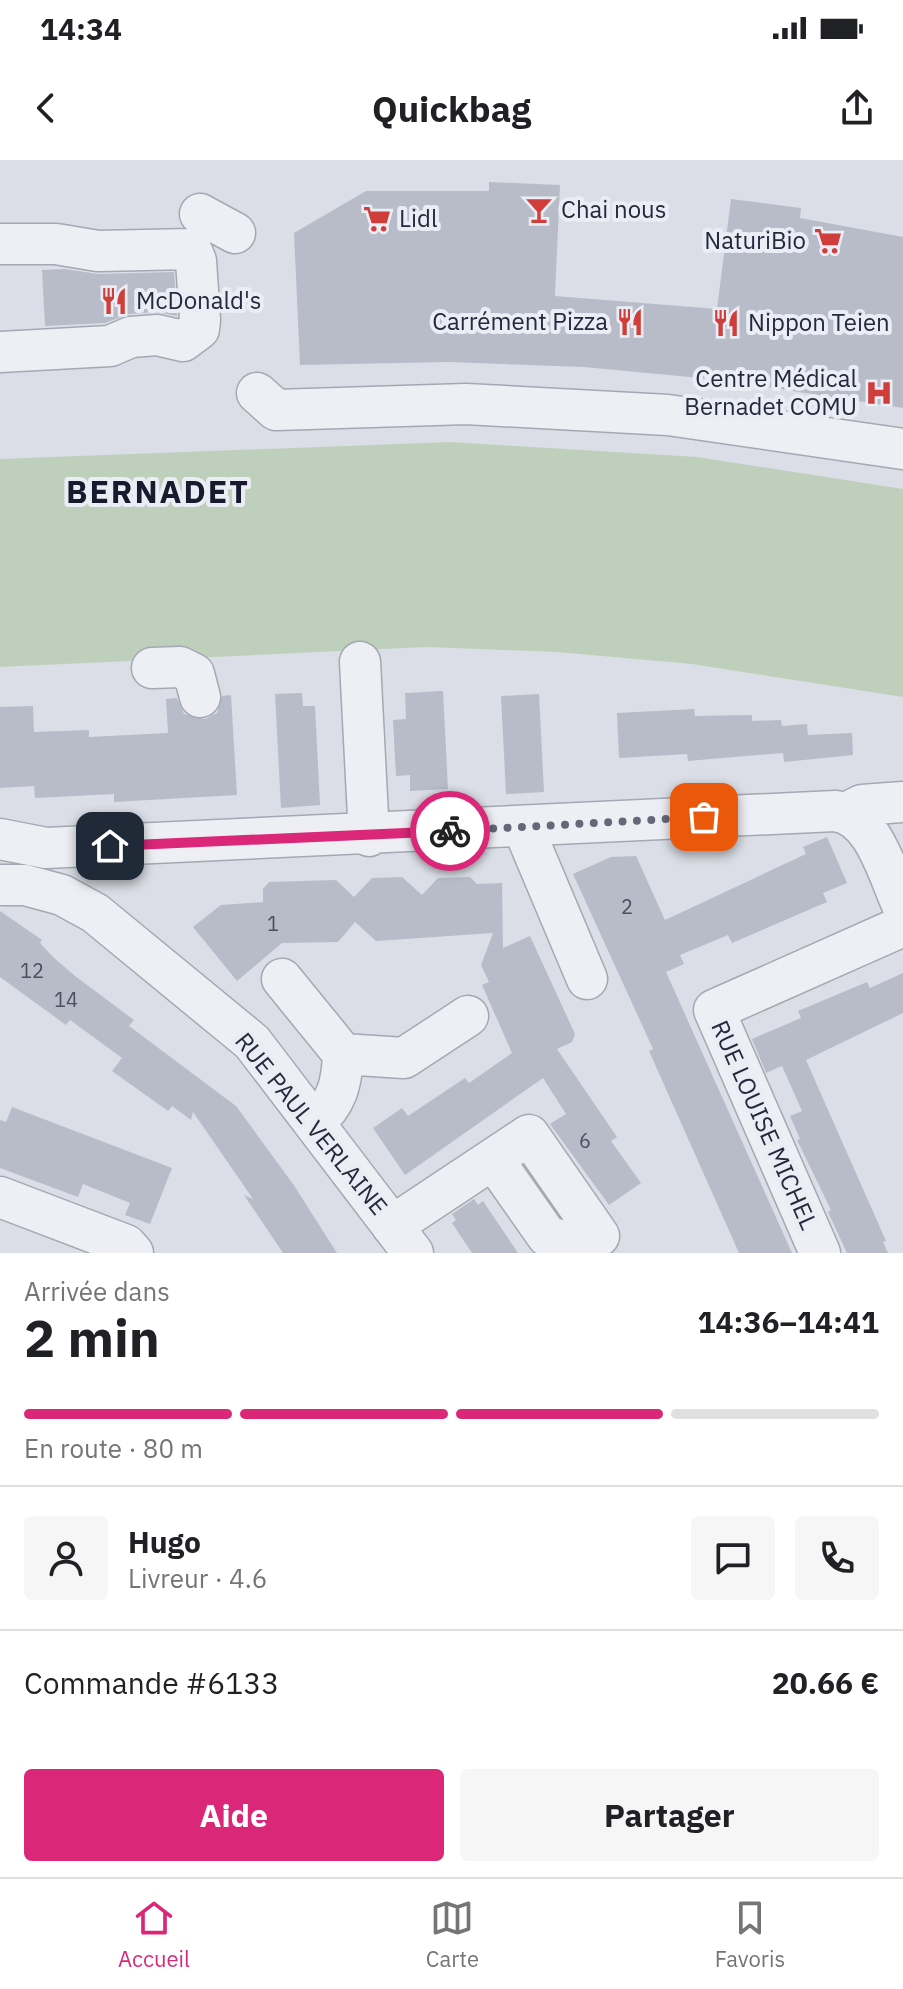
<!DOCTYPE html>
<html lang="fr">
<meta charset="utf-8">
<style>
body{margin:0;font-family:"IBM Plex Sans",sans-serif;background:#f6f6f6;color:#202124;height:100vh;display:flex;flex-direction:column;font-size:30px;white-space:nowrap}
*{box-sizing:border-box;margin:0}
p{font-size:26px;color:#757577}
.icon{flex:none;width:44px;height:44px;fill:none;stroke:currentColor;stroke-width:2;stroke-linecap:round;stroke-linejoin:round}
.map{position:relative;height:1093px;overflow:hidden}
.drawer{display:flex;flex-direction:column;background:#fff;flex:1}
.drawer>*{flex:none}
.pin{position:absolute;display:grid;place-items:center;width:68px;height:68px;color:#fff;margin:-34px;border-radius:16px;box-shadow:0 4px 12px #0006}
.courier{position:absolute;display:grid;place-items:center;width:80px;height:80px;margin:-40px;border:6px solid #db2777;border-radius:50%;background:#fff;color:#222;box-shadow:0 2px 10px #0007}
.overview em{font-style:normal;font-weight:700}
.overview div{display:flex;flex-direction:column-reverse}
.overview{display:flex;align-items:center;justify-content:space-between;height:136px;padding:0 24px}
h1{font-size:52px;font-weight:700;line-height:60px}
.bar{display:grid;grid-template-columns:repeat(4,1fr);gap:12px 8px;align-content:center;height:96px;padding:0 24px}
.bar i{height:10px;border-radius:6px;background:#e0e0e0}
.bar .active{background:#db2777}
.bar p{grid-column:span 4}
.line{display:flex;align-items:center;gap:20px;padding:0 24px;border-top:2px solid #e0e0e0}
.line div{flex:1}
.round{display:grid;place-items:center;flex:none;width:84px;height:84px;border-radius:8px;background:#f6f6f6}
.action{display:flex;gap:16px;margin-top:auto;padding:16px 24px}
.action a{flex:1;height:92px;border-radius:8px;background:#db2777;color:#fff;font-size:32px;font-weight:700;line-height:92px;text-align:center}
.action a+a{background:#f6f6f6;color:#202124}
.status{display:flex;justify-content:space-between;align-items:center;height:56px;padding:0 40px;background:#fff;direction:ltr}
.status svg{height:22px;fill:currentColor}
header{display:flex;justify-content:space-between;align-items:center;height:104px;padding:0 24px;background:#fff;font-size:36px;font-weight:700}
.tabs{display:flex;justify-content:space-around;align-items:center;height:112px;border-top:2px solid #e0e0e0;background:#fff;font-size:22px;color:#757577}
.tabs a{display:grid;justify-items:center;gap:4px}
.tabs .active{color:#db2777}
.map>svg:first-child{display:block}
.green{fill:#bed0bc}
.building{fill:#b8bcc9}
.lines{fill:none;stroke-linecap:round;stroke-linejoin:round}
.minor-casing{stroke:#a4a8b3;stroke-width:43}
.minor{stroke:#eeeff4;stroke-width:40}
.done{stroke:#656878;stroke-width:8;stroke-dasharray:0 14.4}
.route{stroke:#db2777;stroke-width:10}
.labels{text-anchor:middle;stroke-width:8;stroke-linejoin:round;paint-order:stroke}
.number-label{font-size:20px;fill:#4a4e5f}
.poi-label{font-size:24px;fill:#25293c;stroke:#eaedf4;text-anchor:start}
.street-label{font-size:24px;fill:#25293c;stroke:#eaedf4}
.district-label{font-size:32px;font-weight:bold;letter-spacing:2px;fill:#181b2d;stroke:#eaedf4}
</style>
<div class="status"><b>14:34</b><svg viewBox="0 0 49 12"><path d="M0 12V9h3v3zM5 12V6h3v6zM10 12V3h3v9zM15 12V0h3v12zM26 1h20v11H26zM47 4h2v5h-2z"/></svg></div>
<header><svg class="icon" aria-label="back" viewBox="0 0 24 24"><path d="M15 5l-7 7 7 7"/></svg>Quickbag<svg class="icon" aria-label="share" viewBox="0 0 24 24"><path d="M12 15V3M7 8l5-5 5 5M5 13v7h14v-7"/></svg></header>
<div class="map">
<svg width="903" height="1093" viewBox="0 0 903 1093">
<rect width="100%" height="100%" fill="#dbdee6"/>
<path class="green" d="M450,282L697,297L903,329V537L692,504L557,492L427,487L0,507V299Z"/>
<path class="building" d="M489,22L560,25L555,136L717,149L731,39L801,48L800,58L903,77V248L722,220L584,207L448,202L300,205L294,73L366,31H489Z
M65,109L98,114L174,112L177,156L156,152L129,154L105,163L45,166L42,110Z
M443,531L448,629L410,631V615L396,616L393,560L406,559L405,533Z
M302,533L303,546H315L320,645L281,648L275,534Z
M539,534L544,632L506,634L501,536Z
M231,535L237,635L114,642V634L35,638L34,626L0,628V547L33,546L34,572L89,570V577L168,573L166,539L177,538L184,554L205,559L217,553L222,536Z
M694,549L695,556L752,555V561L781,560L782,566L807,564L808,575L852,573L853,595L784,602L783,593L688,601L687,594L619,598L617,553Z
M827,677L847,723L823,733L827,742L732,783L728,775L680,795L684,804L666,812L792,1093H739L649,891L653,889L573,714L611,697L636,696L665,760L806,694L803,687Z
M402,717L422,735L438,718L470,717L477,724L502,723L503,788L530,776L575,874L572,882L557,889L617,977L611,981L641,1023L609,1045L550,964L566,954L543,918L405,1015L373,968L402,948L408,956L465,918L469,923L512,893L482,825L489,822L481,805L493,773L376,781L355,762L338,782L282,783L237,821L193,767L221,745L263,742V729L269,722L336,720L354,737L372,718Z
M0,751L42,780L40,783L53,797L75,816L134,860L129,866L236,946L293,1024L337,1093H283L244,1035L253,1039L193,952L191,960L172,946L168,951L112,911L122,898L70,860L66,865L0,817Z
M903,813V853L806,900L886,1081L883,1082L888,1093H847L828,1052L831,1050L797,980L800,979L790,956L802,951L782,906L766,913L752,879L801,858L798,851L867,822L870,828Z
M12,947L172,1008L150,1064L125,1055L130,1043L83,1024L78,1037L0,1008V960L6,962Z
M474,1039L478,1045L483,1041L518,1093H472L452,1063L456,1060L452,1054Z"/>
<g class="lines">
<g class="minor-casing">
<path id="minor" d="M200,54L235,73
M0,84H56L98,91L191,89L196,101L200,160L199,169L183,181L157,175L131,177L110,186L0,192
M257,233L276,250L466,244L668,255L903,289
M360,502L369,676
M152,508L180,507L194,514L200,537
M848,652L862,645L903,642
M523,667L587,819
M0,679L46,688L835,651C874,655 888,715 903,747
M0,725H25L62,735L95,753L252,882L413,1093
M282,819L343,894C342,924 337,943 314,963
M343,894L404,898L468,856
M493,999L547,1076L560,1080L570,1093
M0,1037L126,1085L133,1093
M392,1066L529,975L599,1076
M820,1093L714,850L903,766"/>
</g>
<use href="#minor" class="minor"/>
</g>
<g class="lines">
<path class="done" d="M450,671L704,657"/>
<path class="route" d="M110,686L450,671"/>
</g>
<defs>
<g id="bar-bare" transform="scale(2.16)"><path d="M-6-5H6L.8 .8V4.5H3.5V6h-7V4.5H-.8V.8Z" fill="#d03e3b" stroke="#eaedf4" stroke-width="2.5" paint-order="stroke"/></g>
<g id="supermarket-bare" transform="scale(2.16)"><path d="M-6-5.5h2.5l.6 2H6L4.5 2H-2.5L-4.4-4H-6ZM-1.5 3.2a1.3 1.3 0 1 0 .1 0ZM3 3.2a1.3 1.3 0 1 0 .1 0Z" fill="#d03e3b" stroke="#eaedf4" stroke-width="2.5" paint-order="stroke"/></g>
<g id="restaurant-bare" transform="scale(2.16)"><path d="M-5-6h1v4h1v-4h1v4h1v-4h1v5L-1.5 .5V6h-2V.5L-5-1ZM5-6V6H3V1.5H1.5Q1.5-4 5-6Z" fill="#d03e3b" stroke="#eaedf4" stroke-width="2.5" paint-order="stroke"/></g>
<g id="hospital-bare" transform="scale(2.16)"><path d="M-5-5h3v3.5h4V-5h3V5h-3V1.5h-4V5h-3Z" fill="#d03e3b" stroke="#eaedf4" stroke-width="2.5" paint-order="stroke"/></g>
</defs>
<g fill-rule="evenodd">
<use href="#bar-bare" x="539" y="50"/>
<use href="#supermarket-bare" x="377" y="59"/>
<use href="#supermarket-bare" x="828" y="81"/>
<use href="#restaurant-bare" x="114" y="141"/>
<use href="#restaurant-bare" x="630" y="162"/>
<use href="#restaurant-bare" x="726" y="163"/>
<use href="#hospital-bare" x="879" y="233"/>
</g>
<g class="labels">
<g class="number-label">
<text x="627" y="754">2</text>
<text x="273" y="771">1</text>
<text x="32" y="818">12</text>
<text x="66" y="847">14</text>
<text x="585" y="988">6</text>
</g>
<g class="poi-label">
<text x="561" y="58">Chai nous</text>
<text x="399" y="67">Lidl</text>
<text x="806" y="89" text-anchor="end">NaturiBio</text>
<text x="136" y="149">McDonald's</text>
<text x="608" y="170" text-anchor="end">Carrément Pizza</text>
<text x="748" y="171">Nippon Teien</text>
<text x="857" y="227" text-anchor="end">Centre Médical<tspan x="857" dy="28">Bernadet COMU</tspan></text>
</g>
<g class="street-label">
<text transform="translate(311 964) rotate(51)" y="8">RUE PAUL VERLAINE</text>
<text transform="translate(764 965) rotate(66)" y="8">RUE LOUISE MICHEL</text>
</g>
<g class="district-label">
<text x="158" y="343">BERNADET</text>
</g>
</g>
</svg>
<div class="pin" style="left:704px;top:657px;background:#ea580c"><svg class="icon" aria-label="bag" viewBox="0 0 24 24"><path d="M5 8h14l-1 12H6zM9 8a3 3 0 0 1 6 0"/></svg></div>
<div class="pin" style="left:110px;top:686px;background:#1f2937"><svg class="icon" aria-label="home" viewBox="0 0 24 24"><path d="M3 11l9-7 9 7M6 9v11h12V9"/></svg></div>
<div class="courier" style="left:450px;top:671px"><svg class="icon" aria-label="bike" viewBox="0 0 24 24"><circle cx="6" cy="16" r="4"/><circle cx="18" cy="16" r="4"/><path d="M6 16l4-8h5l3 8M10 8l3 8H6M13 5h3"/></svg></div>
</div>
<section class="drawer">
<div class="overview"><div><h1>2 min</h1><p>Arrivée dans</p></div><em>14:36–14:41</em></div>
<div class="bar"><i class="active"></i><i class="active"></i><i class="active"></i><i></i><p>En route · 80 m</p></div>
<div class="line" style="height:144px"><a class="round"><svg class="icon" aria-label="person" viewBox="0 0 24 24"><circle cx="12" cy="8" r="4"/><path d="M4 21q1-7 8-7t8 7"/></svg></a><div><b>Hugo</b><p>Livreur · 4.6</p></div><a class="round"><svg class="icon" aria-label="chat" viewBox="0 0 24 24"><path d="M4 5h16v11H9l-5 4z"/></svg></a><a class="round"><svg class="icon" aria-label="phone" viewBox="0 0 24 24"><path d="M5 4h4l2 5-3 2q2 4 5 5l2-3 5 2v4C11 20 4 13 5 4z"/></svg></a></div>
<div class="line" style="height:104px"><div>Commande #6133</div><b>20.66 €</b></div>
<div class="action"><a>Aide</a><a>Partager</a></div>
</section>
<nav class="tabs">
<a class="active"><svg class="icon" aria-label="home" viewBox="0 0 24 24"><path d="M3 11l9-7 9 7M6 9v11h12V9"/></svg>Accueil</a>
<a><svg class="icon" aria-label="map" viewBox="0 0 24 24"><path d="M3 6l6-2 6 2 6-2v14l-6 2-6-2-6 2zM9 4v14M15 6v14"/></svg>Carte</a>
<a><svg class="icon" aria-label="saved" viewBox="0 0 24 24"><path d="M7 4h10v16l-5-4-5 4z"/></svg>Favoris</a>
</nav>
